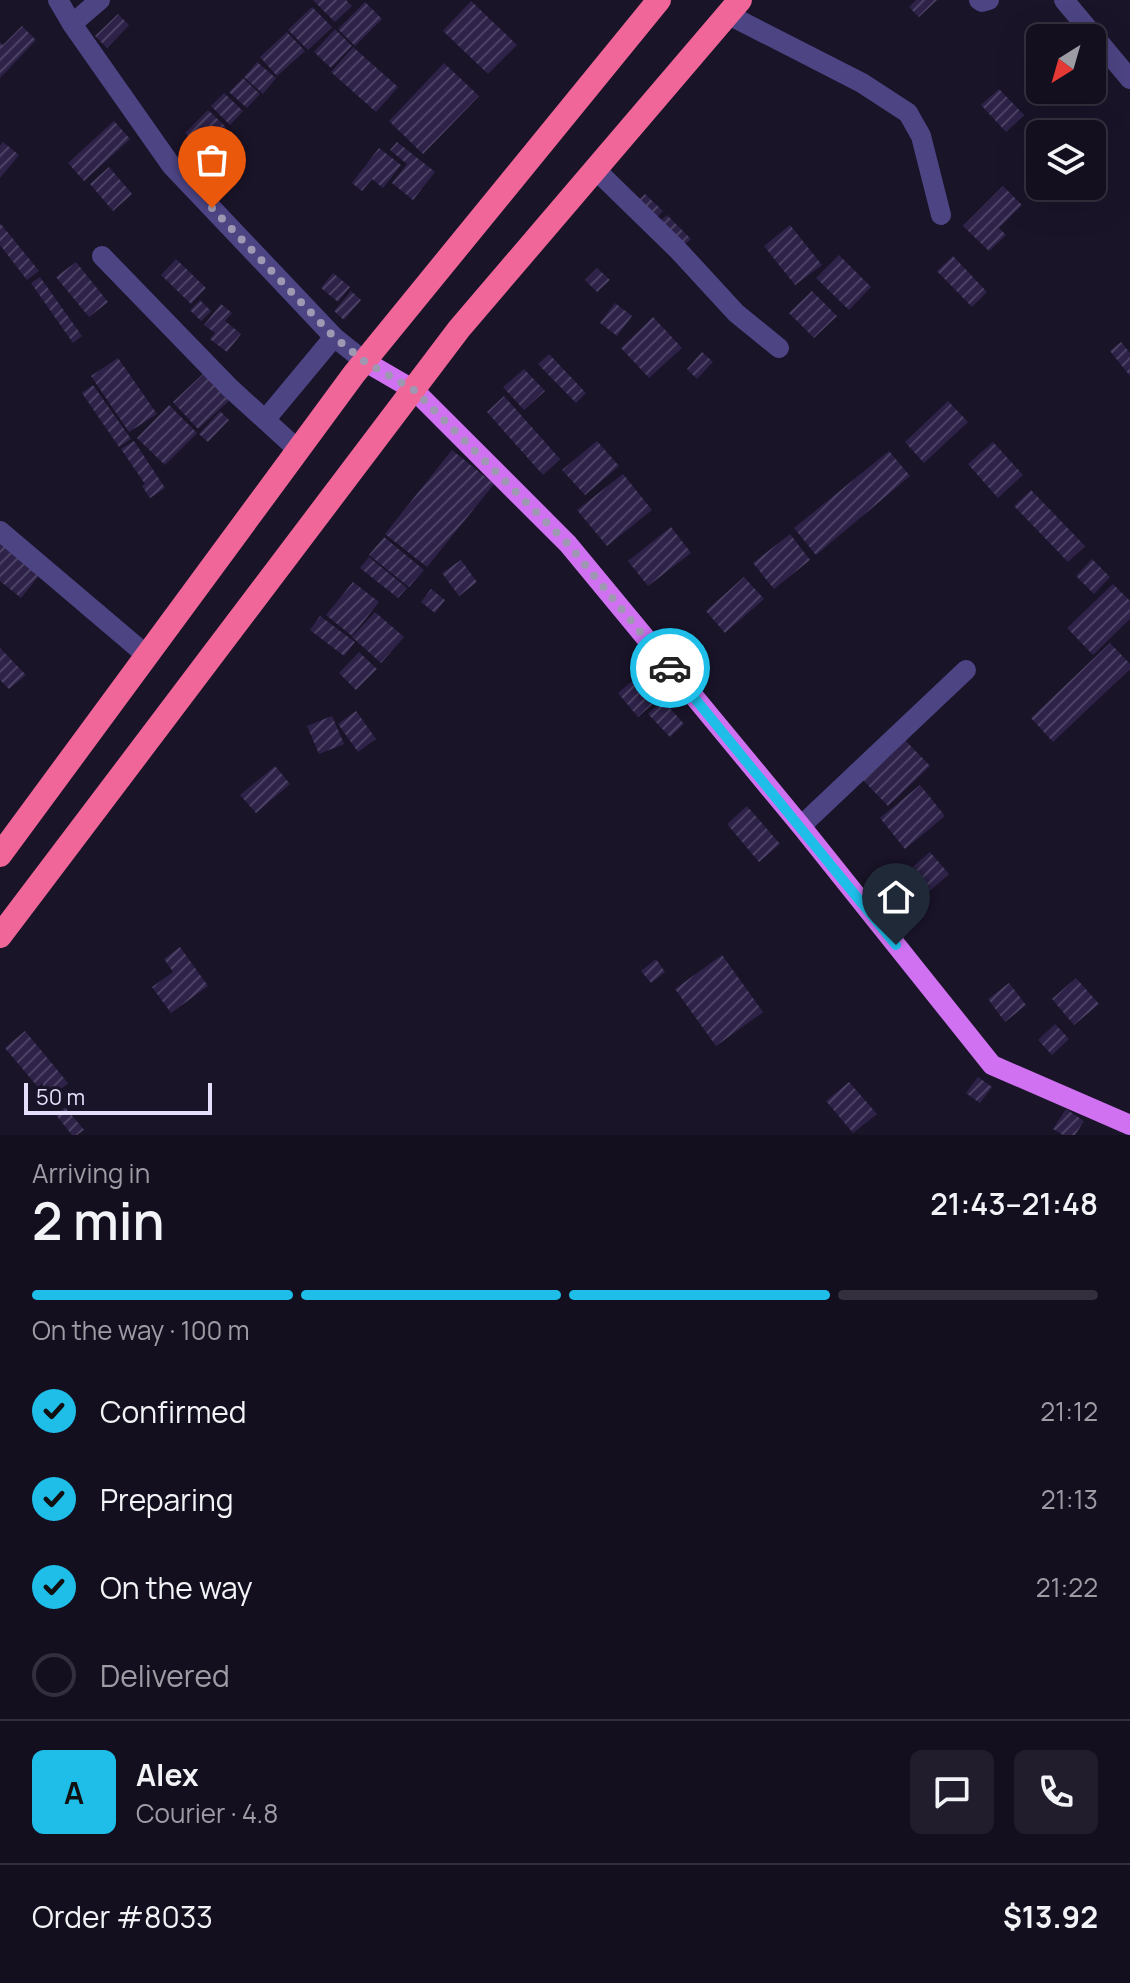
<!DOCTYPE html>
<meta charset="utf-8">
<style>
body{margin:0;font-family:Manrope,sans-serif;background:#211d2c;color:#f1f3f6;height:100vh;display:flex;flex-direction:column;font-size:30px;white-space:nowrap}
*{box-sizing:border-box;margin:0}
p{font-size:26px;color:#9d9ca4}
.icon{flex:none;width:44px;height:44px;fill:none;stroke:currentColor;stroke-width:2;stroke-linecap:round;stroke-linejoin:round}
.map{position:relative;height:1135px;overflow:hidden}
.panel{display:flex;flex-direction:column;background:#140f1f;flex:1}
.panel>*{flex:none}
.needle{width:52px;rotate:217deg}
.fabs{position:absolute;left:1026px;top:24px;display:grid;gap:16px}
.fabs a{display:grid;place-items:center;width:80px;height:80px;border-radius:12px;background:#140f1f;box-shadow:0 8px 32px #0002,0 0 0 2px #332f3d;font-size:40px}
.scale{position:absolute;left:24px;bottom:20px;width:188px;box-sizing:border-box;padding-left:8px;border:4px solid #e6dffc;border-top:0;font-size:22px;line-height:28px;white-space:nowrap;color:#e6dffc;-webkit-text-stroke:6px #1a1429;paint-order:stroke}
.pin{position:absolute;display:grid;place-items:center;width:68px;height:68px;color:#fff;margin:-82px -34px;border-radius:50% 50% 50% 0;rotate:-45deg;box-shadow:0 0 8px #0007}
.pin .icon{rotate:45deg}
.courier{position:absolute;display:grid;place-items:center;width:80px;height:80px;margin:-40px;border:6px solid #1ebee9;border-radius:50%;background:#fff;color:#222;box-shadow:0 2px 10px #0007}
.head em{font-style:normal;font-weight:600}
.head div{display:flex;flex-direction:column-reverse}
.head{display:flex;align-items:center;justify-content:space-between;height:136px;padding:0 32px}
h1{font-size:52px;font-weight:600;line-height:60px}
.bar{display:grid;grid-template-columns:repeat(4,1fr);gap:12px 8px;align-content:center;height:96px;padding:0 32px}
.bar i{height:10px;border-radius:6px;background:#332f3d}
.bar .selected{background:#1ebee9}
.bar p{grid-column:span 4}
.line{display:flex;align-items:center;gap:20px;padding:0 32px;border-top:2px solid #332f3d}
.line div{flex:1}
.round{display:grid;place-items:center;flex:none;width:84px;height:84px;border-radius:12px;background:#211d2c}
ol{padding:0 32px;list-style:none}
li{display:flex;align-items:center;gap:24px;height:88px}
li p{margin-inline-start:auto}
li .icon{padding:8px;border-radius:50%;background:#1ebee9;color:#111;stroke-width:4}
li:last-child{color:#9d9ca4}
li i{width:44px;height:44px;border:4px solid #332f3d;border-radius:50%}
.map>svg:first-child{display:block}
.building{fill:url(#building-hatch)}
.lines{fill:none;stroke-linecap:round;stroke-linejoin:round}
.minor{stroke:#4d4484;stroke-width:20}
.major{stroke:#cf71f1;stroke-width:20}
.highway{stroke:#f06699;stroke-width:24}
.done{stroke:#9f98b2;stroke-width:8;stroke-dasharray:0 14.4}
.route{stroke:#1ebee9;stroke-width:10}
</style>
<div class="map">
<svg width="1130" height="1135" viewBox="0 0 1130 1135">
<defs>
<pattern id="building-hatch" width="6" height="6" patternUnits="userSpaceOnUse" patternTransform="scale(2)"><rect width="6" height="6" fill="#2e2249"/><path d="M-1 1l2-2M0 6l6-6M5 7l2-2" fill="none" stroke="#4c4264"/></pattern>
</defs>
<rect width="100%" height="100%" fill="#1a1429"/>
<path class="building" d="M313,0H346L352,6L335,22Z
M916,0H937L919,17L909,7Z
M471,1L517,45L488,74L443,31Z
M365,2L382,19L355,46L338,29Z
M312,7L332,27L308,50L288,30Z
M118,14L129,25L107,48L95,36Z
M22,26L36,40L0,78V42L3,45Z
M335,29L352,46L331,68L314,52Z
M287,32L305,51L277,76L260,57Z
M353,47L398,87L376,112L331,72Z
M257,62L276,78L263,94L244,77Z
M444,63L479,96L423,154L389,121Z
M243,78L260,94L247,108L229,92Z
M999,89L1024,115L1006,132L981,105Z
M224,93L243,111L230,125L211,106Z
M208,110L226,127L203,150L185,133Z
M114,121L130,139L84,181L68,163Z
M3,142L19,155L0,178V146Z
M397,142L435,172L413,200L392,183L407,164L390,150Z
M379,148L401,165L383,188L372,179L362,191L352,183Z
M109,167L132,194L113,211L90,184Z
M1003,186L1022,205L999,228L1006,235L989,251L963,226Z
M645,194L663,211L657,217L639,200Z
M667,215L691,239L684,245L660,221Z
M0,223L39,271L27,280L0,245Z
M790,225L822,265L795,285L764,246Z
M839,255L871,287L849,310L816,278Z
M953,256L987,292L972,307L937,271Z
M176,259L206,288L191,304L161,275Z
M76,262L108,302L89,317L56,277Z
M597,268L610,280L597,292L585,280Z
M333,273L350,287L338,302L321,288Z
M40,277L82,336L73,343L31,283Z
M351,291L361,300L344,320L334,311Z
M812,291L837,316L814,338L789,313Z
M200,300L211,311L201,321L190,310Z
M615,303L632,316L617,336L600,323Z
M221,304L232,313L225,321L241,334L227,352L210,339L215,333L204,325Z
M653,317L682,348L649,378L621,348Z
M1121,342L1130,353V376L1110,351Z
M702,352L713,362L697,379L687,369Z
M549,354L586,393L576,403L538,364Z
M118,358L157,414L129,432L91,376Z
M524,369L545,391L524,410L503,387Z
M206,371L231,399L198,429L173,402Z
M93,385L131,439L119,447L82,393Z
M504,396L560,459L543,475L487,412Z
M948,401L968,422L924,463L905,442Z
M169,405L197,433L165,465L137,438Z
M220,411L229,420L208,442L199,434Z
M134,441L165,488L150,498L142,486L145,484L121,449Z
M597,441L619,466L585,495L562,470Z
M993,442L1023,475L998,498L968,464Z
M452,450L494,484L427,567L385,534Z
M889,451L910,476L816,555L794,528Z
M623,474L652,510L607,546L577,510Z
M1031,490L1085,546L1068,562L1014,506Z
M671,527L691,553L648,586L628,561Z
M790,534L810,560L774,589L753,563Z
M384,537L424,570L409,587L369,555Z
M0,541L41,573L21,598L0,581Z
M369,557L407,588L398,598L360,568Z
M1092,559L1110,577L1094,594L1076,576Z
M461,560L477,582L459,596L442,573Z
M744,577L764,599L725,633L706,611Z
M353,582L379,602L352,636L326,615Z
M1113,584L1130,601V619L1093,655L1067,628Z
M431,589L445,600L435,613L421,602Z
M375,612L404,637L381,663L352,637Z
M320,616L355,642L344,656L310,630Z
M1110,643L1130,664V669L1053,742L1031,718Z
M0,648L26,675L9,689L0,680Z
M359,652L377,669L356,690L339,673Z
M644,671L664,694L638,717L618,693Z
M663,700L684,724L670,737L648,714Z
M356,711L376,739L358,752L338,724Z
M332,716L344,744L319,754L307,726Z
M904,739L930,766L888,806L862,779Z
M275,766L290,784L256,813L240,795Z
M920,785L945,816L905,849L880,818Z
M747,806L780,844L759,862L727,824Z
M930,852L949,874L900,917L880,895Z
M180,947L208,986L171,1013L152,987L173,972L164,959Z
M722,955L763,1012L716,1046L675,989Z
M656,959L665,972L651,983L641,971Z
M1076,978L1099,1004L1074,1025L1052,999Z
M1009,983L1026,1005L1005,1022L988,999Z
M1055,1024L1069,1039L1052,1055L1038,1040Z
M25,1031L68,1083L48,1099L5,1048Z
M978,1077L992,1087L980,1103L966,1093Z
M849,1082L877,1114L853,1133L826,1101Z
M65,1107L84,1130L77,1135H72L56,1115Z
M1066,1109L1084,1121L1075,1135H1063L1053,1129Z"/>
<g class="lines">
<path class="minor" d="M58,0L72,24
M100,0L72,24L171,165L334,337L364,361
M979,0L982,2L989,0
M1064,0L1130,79
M729,15L862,83L908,113L921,136L941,215
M596,170L678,250L736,313L779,348
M102,256L230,388L297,449
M265,420L334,337
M0,531L145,654
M801,826L966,670"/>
<path class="major" d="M364,361L414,390L568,544L801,826L992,1065L1130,1125"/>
<path class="highway" d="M0,855L354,374L659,0
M0,936L459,329L740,0"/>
</g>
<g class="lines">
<path class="done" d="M212,208L334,337L364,361L414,390L568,544L670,668"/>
<path class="route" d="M670,668L896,945"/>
</g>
</svg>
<div class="fabs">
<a><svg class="needle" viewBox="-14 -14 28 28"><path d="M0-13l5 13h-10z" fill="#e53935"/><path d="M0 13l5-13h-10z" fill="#9d9ca4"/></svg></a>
<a><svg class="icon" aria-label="layers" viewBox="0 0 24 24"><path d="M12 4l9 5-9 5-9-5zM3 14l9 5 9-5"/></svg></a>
</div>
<div class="scale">50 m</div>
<div class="pin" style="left:212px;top:208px;background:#ea580c"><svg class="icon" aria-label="bag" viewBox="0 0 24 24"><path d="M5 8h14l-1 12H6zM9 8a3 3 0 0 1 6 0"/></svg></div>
<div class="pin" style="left:896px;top:945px;background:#1f2937"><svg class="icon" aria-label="home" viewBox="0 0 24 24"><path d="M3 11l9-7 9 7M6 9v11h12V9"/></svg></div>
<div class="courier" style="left:670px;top:668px"><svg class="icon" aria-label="car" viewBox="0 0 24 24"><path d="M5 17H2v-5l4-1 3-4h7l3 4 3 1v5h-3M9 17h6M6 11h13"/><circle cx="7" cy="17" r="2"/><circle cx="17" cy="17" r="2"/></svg></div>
</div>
<section class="panel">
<div class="head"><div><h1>2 min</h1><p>Arriving in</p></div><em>21:43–21:48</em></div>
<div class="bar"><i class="selected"></i><i class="selected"></i><i class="selected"></i><i></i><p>On the way · 100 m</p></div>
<ol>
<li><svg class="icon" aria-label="check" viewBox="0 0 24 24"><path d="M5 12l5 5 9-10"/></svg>Confirmed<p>21:12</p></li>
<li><svg class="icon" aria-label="check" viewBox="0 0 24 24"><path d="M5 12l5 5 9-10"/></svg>Preparing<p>21:13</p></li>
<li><svg class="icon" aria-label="check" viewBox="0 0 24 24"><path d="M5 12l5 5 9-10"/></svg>On the way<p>21:22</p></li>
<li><i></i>Delivered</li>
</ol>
<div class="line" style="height:144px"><b class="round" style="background:#1ebee9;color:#111">A</b><div><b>Alex</b><p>Courier · 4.8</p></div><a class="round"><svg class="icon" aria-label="chat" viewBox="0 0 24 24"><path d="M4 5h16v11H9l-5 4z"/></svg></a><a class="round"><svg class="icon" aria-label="phone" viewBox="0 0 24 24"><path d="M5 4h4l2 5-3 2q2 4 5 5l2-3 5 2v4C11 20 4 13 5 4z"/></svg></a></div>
<div class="line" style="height:104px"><div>Order #8033</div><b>$13.92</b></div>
</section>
